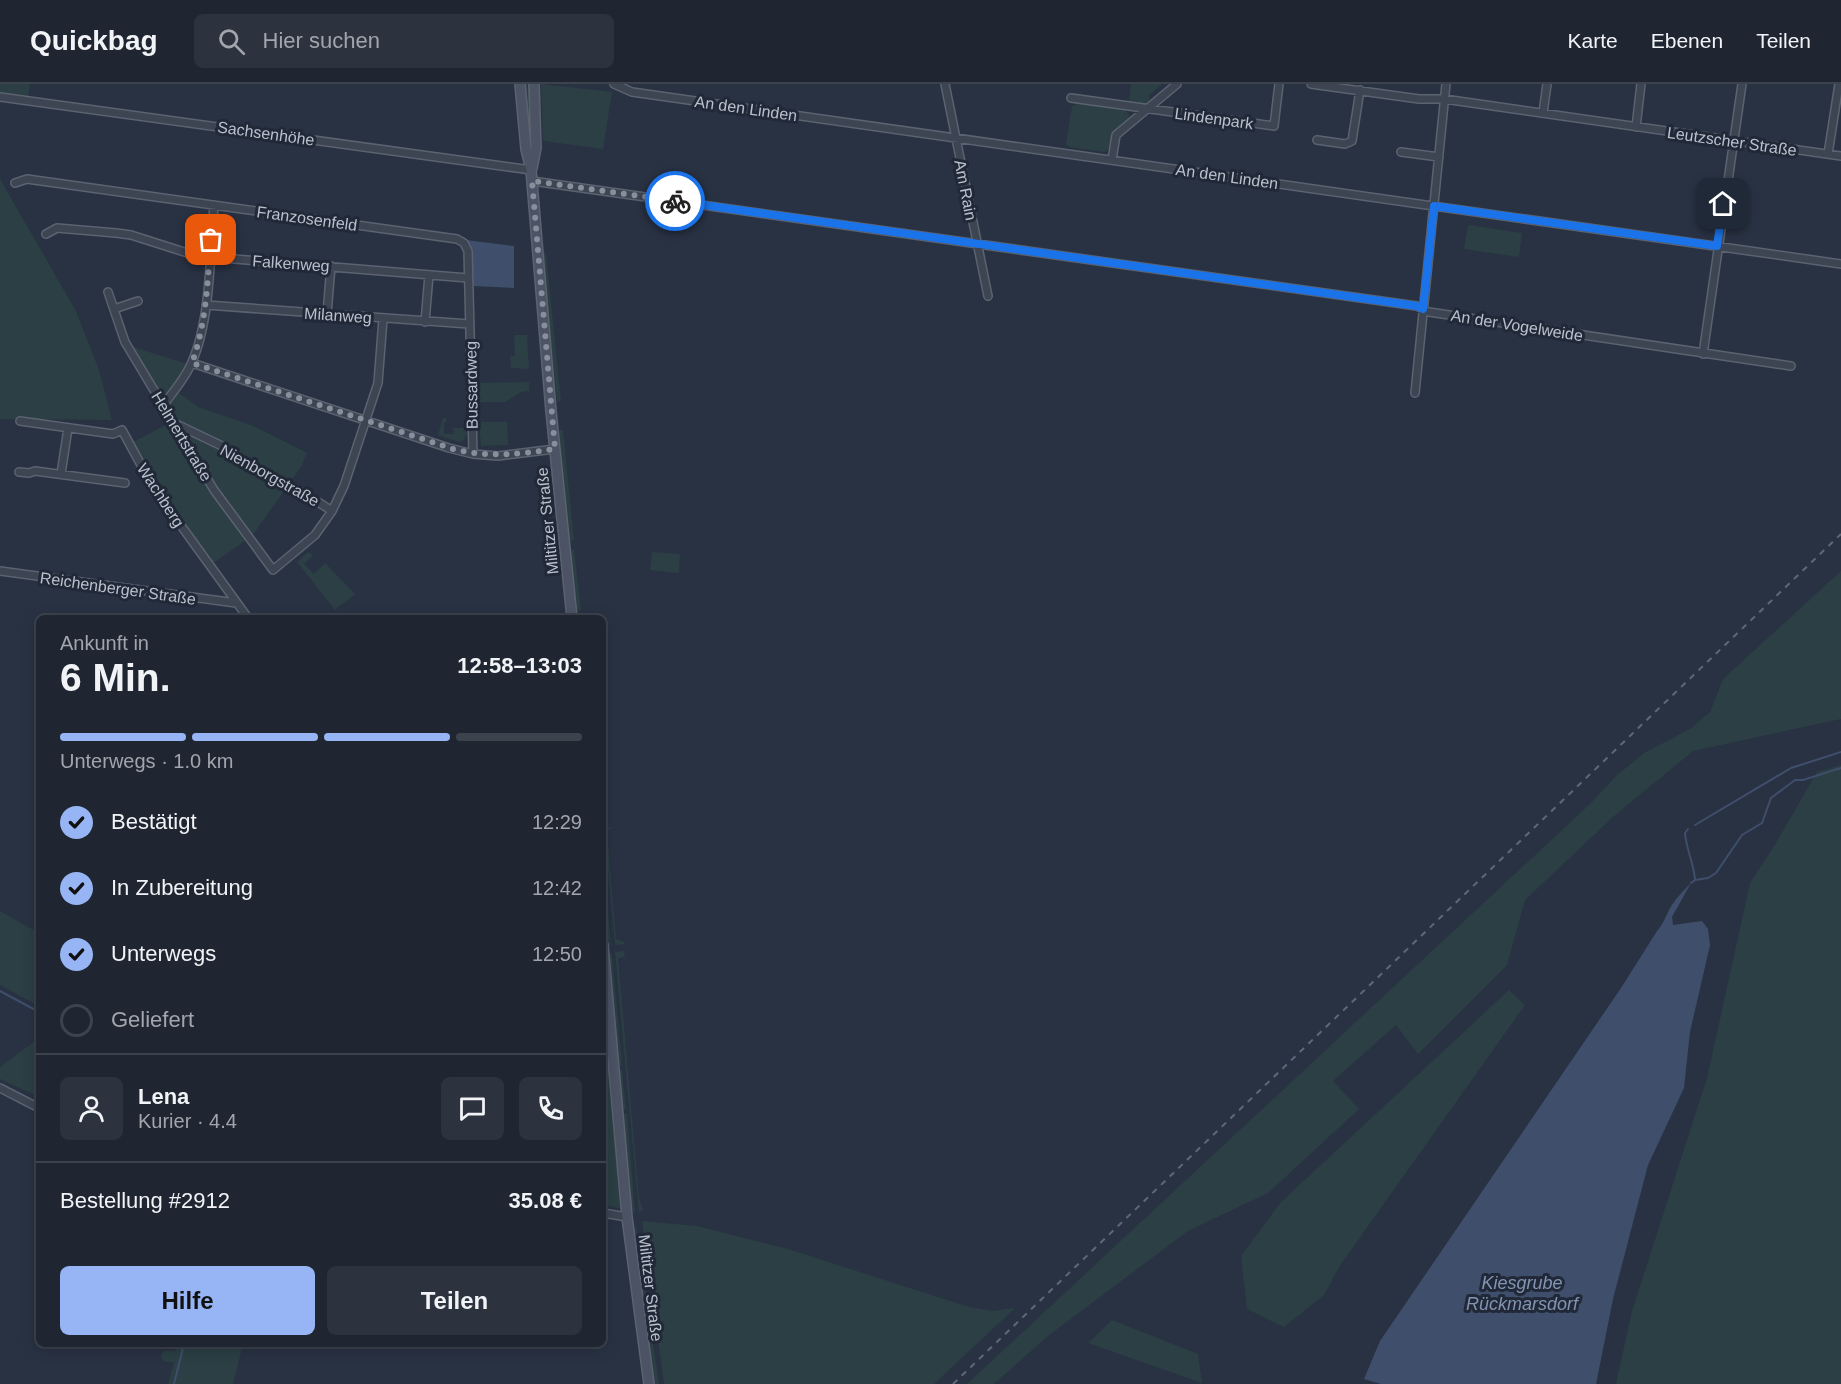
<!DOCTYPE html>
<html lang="de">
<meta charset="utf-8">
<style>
body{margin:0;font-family:Arial,sans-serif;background:#2c323e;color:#f1f3f6;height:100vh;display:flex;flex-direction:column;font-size:22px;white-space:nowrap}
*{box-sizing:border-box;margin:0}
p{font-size:20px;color:#a1a5ac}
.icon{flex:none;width:33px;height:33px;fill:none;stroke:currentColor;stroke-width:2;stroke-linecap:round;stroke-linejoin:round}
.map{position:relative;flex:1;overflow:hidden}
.drawer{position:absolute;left:36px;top:531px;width:570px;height:732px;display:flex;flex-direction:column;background:#1f2632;border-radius:9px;box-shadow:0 3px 15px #0003,0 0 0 2px #3c434d}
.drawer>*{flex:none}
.pin{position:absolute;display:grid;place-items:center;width:51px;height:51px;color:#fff;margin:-26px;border-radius:12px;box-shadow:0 3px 9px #0006}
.courier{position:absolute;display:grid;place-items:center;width:60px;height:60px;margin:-30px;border:4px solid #1a73e8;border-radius:50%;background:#fff;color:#222;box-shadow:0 2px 8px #0007}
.overview em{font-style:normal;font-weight:700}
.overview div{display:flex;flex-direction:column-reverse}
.overview{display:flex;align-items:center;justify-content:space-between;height:102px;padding:0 24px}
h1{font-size:39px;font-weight:700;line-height:45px}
.bar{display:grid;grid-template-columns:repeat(4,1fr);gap:9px 6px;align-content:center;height:72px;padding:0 24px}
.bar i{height:8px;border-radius:4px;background:#3c434d}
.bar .current{background:#97b5f4}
.bar p{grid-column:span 4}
.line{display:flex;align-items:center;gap:15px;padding:0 24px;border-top:2px solid #3c434d}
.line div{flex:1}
.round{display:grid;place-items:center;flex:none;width:63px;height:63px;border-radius:9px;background:#2c323e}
ol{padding:0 24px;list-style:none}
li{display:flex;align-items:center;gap:18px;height:66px}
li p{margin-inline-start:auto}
li .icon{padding:6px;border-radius:50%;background:#97b5f4;color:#111;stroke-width:4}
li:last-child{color:#a1a5ac}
li i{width:33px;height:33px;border:3px solid #3c434d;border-radius:50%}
.button{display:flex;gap:12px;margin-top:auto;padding:12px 24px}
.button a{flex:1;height:69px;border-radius:9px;background:#97b5f4;color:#111;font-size:24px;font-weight:700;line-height:69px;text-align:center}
.button a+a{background:#2c323e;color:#f1f3f6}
header{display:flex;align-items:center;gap:36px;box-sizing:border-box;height:84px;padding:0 30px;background:#1f2632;border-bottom:2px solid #3c434d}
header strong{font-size:28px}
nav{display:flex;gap:33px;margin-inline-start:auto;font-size:21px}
.search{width:420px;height:54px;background:#2c323e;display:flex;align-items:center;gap:15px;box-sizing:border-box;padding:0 21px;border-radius:9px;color:#a1a5ac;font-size:22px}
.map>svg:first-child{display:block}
.green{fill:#2b3f44}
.water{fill:#3f4e6b}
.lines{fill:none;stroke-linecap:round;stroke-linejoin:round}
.stream{stroke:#3f4e6b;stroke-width:2}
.street-casing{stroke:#5b6270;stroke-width:10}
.secondary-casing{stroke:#5b6270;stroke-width:12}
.street{stroke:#3d4452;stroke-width:7}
.secondary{stroke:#4b5365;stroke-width:9}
.rail{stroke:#5f6879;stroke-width:2;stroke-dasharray:6 6;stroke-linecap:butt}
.done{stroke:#878e9c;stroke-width:6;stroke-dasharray:0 10.8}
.route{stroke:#1a73e8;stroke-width:8}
.labels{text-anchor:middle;stroke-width:6;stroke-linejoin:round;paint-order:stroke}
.street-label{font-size:16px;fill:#bac0cc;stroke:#212938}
.water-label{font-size:18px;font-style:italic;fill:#8394b2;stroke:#212938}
</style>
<header>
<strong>Quickbag</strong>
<div class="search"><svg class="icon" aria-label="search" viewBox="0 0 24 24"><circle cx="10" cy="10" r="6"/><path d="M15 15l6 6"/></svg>Hier suchen</div>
<nav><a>Karte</a><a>Ebenen</a><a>Teilen</a></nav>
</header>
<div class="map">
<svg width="1841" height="1300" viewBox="0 0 1841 1300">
<rect width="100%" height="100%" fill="#293243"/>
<path class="green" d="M0,0H30L28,14L0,10Z
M524,0H530L534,67L528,68Z
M541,0L612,8L603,65L543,57Z
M1131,0H1162L1148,12L1151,16L1145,20L1129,18Z
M1085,18L1123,24L1129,30V35L1112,49L1109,64L1105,68L1069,63L1066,60L1072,22Z
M0,95L76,227L99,286L112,336L0,335Z
M1468,141L1522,149L1519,173L1464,165Z
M542,167L546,169L561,317L557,318Z
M514,251H527L529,285L511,284L510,273L515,272Z
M133,263L187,280L174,300L165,312L159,307Z
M529,298V307L521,308L505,318H476V299Z
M179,309L198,323L251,341L307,369L301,383L252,452L212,480L133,358L166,341L160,327Z
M443,334H446V338H444V350H453L454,346L451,344H463L467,349L464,356L459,358L438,351Z
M479,338H507L508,361L481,362Z
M559,346H563L574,457L569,456Z
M574,465L581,526L577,527L575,524L570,467Z
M308,468L313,471L304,480L314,490L325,479L355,510L335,526L297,478Z
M652,468L680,470L679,489L650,486Z
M1841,487V635L1693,667L1613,733L1525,816L1507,881L1418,970L1396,941L1333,997L1359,1025L1268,1109L1188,1147L1048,1252L994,1300H967L1591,719L1616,692L1644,669L1690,645L1710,628L1723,595Z
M1841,681V1300H1616L1632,1227L1707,994L1750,799L1776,759L1817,688Z
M614,743L607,747L616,855L624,858V860L615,861L604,744Z
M603,767L611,862H607L603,820Z
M0,827L39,849V922L0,901Z
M624,867L625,872L618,875L639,1114L643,1126L639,1128L615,868Z
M608,869H612L622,981H617Z
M1509,906L1525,921L1339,1183L1324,1211L1284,1243L1247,1225L1241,1172L1281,1118Z
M39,954V1013L0,995V983Z
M603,982H609L620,1124L603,1121Z
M618,986H622L626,1025H621Z
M621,1030H627L635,1130L630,1123Z
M642,1137L697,1142L788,1165L969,1223L992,1227L1015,1224L934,1300H664Z
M636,1142L659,1300H654L650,1280L633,1149Z
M1112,1236L1198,1270L1202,1299L1088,1259Z
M178,1260H243L233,1300H168L174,1279L163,1277L161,1272L164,1267H175Z"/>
<path class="water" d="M466,156L514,162V204L473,202V166Z
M1691,799L1672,833L1673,841L1702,837L1708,845L1710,861L1690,948L1684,1004L1648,1081L1613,1215L1596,1300H1381L1364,1295L1380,1257L1621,904L1657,847C1663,840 1665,834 1669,826C1675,815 1683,807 1691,799Z"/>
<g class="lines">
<path class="stream" d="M1695,741L1791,684L1841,668
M1688,745L1685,749C1686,765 1694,779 1695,796
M1691,799L1695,796L1708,794L1716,789L1742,751L1762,739L1771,714L1795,696H1803L1841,684
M0,907L39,928
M174,1300L184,1260"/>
<g class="street-casing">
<path id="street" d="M614,0L632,8L1841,180
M945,0L988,212
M1311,0L1419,15H1444L1841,72
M0,13L531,86
M1071,14L1274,42L1279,0
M1543,29L1547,0
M1636,43L1641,0
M1317,56L1345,60L1352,57L1360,6
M1401,68L1439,73
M1828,70L1839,0
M1112,76L1116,51L1177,0
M532,97L1417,222L1429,228L1791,282
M15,99L27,95L457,155L464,159L468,167L473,370L498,372L555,365
M46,150L57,144L116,149L131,151L197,172L468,194
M108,208L125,258L214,406L273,486L315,451L332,427L344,402L378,299L383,235
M206,221L469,240
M114,225L138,217
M327,230L331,182
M425,238L429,191
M1703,270L1742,0
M192,279L449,364L473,370
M1415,309L1446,0
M164,320C174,307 186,293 192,278C211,235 210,169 214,121
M20,337L113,350L122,346L153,403L248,534
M176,340L222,362L254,384L307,411L332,427
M19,388L29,389L35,387L125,399
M61,390L68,344
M0,487L236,519
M0,1004L39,1024
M603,1129L627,1133"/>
</g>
<g class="secondary-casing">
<path id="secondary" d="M520,0L526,65L531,86L551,327L572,534
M532,84L536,64L534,0
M603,861L627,1133L649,1300"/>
</g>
<use href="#street" class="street"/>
<use href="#secondary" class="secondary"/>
<path class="rail" d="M953,1300L1841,450"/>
</g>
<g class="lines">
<path class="done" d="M211,156C207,200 207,236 192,279L453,365C491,374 517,370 555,365L532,97L675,117"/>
<path class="route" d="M675,117L1417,222L1423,225L1434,122L1717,162L1723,120"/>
</g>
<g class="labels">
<g class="street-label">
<text transform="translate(746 24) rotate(8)" y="6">An den Linden</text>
<text transform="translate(1214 34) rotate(8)" y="6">Lindenpark</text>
<text transform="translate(266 49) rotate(8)" y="6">Sachsenhöhe</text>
<text transform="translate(1732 57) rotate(8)" y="6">Leutzscher Straße</text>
<text transform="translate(1227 92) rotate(8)" y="6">An den Linden</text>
<text transform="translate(966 106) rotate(79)" y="6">Am Rain</text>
<text transform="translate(307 134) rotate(8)" y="6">Franzosenfeld</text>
<text transform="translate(291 179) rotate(4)" y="6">Falkenweg</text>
<text transform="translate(338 231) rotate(4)" y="6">Milanweg</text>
<text transform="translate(1517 241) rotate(9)" y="6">An der Vogelweide</text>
<text transform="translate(471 301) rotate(-91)" y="6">Bussardweg</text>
<text transform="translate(182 352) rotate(59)" y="6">Helmertstraße</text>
<text transform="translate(270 391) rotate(29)" y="6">Nienborgstraße</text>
<text transform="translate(161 411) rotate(57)" y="6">Wachberg</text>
<text transform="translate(547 437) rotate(-96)" y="6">Miltitzer Straße</text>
<text transform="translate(118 504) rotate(8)" y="6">Reichenberger Straße</text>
<text transform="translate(651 1204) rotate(83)" y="6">Miltitzer Straße</text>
</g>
<g class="water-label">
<text x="1522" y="1205">Kiesgrube<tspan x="1522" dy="21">Rückmarsdorf</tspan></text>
</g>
</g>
</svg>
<div class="pin" style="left:211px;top:156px;background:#ea580c"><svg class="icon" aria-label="bag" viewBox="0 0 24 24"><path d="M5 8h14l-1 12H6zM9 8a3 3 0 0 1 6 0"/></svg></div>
<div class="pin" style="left:1723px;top:120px;background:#1f2937"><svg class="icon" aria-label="home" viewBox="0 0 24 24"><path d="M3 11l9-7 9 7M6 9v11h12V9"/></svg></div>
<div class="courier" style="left:675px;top:117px"><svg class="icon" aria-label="bike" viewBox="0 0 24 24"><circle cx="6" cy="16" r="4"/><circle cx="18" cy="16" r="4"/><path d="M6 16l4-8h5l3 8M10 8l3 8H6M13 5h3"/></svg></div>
<section class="drawer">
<div class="overview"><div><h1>6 Min.</h1><p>Ankunft in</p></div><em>12:58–13:03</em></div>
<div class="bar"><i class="current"></i><i class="current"></i><i class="current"></i><i></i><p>Unterwegs · 1.0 km</p></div>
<ol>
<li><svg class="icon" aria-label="check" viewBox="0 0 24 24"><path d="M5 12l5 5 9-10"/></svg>Bestätigt<p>12:29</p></li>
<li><svg class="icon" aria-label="check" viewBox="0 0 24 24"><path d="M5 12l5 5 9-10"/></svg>In Zubereitung<p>12:42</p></li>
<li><svg class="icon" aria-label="check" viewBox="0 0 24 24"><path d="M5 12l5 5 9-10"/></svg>Unterwegs<p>12:50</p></li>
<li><i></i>Geliefert</li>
</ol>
<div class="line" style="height:108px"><a class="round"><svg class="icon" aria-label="person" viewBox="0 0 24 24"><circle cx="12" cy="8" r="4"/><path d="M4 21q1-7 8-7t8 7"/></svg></a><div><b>Lena</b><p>Kurier · 4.4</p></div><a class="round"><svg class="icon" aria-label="chat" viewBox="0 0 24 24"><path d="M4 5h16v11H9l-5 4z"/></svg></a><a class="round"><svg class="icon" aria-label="phone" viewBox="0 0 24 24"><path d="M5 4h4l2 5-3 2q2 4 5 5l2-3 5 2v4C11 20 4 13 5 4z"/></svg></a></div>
<div class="line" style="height:78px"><div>Bestellung #2912</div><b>35.08 €</b></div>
<div class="button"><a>Hilfe</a><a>Teilen</a></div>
</section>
</div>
